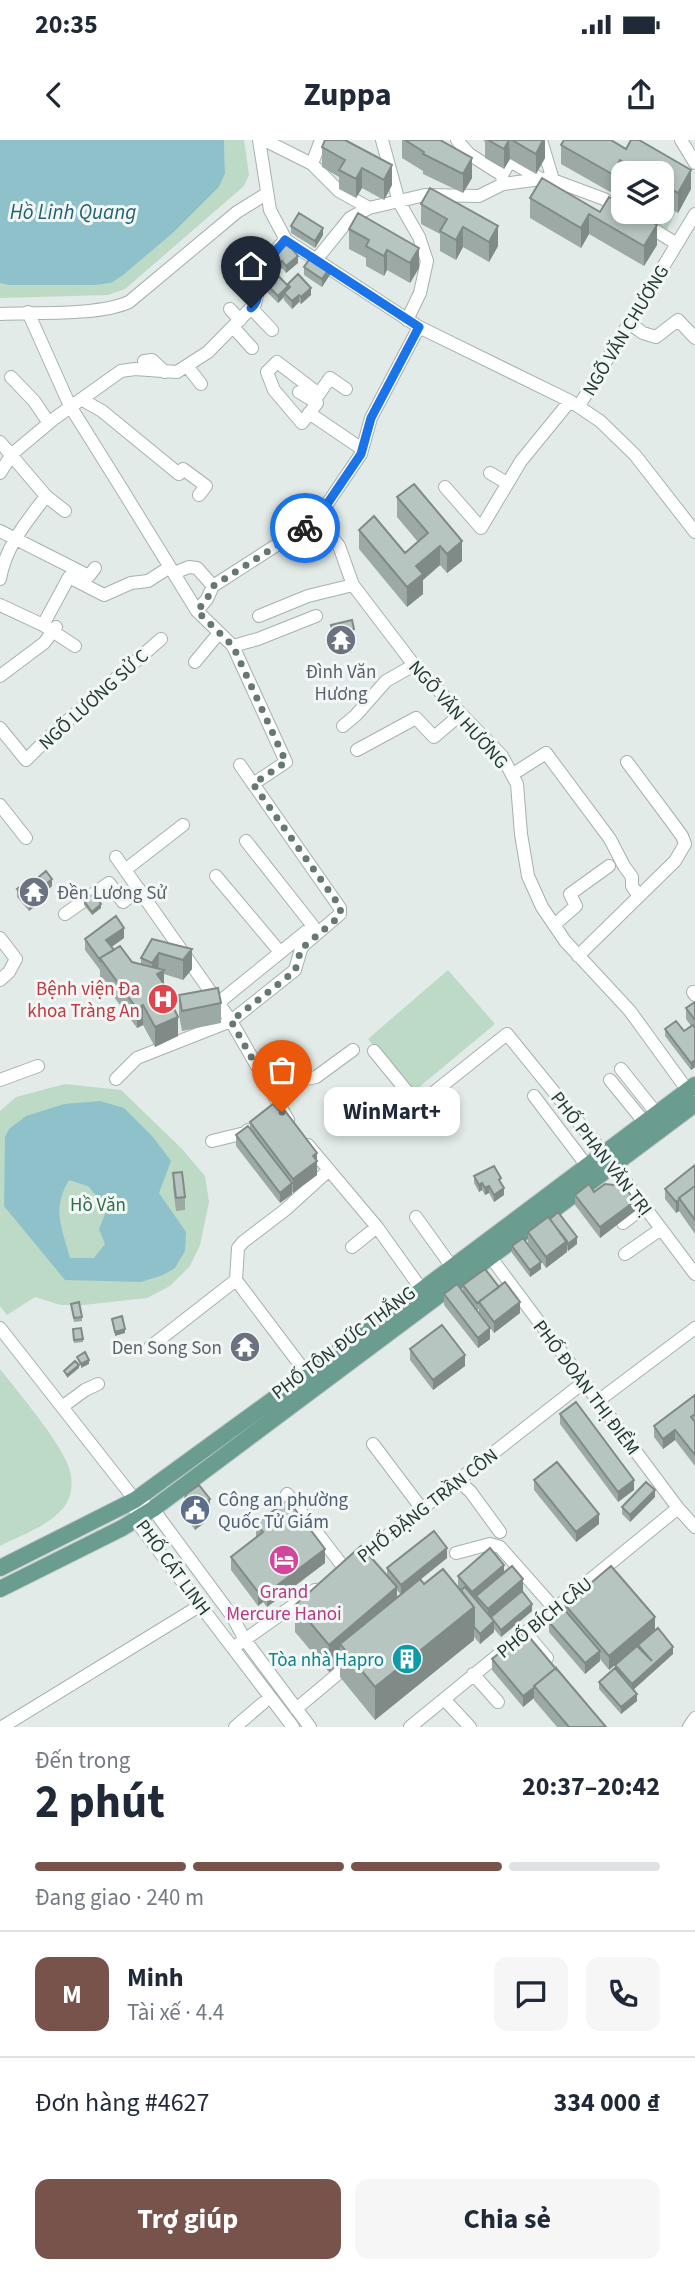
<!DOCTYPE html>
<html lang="vi">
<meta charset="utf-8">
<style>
body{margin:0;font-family:"Source Sans 3",sans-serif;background:#f6f6f7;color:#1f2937;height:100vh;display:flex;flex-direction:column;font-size:26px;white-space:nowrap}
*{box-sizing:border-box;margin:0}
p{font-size:23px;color:#747a83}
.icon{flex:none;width:38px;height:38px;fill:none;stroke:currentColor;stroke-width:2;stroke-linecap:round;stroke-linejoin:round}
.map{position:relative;height:1587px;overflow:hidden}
.panel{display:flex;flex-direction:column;background:#fff;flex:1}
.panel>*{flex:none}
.tools{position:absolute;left:611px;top:21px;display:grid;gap:14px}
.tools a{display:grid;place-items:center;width:63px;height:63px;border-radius:14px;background:#fff;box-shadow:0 4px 10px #0003;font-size:35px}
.pin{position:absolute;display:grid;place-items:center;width:60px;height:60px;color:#fff;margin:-72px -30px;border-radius:50% 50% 50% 0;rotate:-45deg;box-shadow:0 0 7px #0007}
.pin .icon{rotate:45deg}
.courier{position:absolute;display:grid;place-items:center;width:70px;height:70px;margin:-35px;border:5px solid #1a73e8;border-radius:50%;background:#fff;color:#222;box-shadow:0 2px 9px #0007}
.bubble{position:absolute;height:49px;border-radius:14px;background:#fff;box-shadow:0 4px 10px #0003;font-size:23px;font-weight:700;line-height:49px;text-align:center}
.summary em{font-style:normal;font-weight:700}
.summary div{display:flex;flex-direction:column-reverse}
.summary{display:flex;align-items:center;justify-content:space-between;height:119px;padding:0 35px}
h1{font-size:46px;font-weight:700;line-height:52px}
.bar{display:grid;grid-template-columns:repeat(4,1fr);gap:10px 7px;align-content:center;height:84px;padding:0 35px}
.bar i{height:9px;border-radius:5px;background:#e0e1e3}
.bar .on{background:#78534c}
.bar p{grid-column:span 4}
.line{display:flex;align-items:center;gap:18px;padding:0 35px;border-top:2px solid #e0e1e3}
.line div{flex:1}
.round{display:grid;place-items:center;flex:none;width:74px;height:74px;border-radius:14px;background:#f6f6f7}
.primary-button{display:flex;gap:14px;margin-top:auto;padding:14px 35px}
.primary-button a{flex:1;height:80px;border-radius:14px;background:#78534c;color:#fff;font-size:28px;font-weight:700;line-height:80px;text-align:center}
.primary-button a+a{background:#f6f6f7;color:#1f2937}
.status{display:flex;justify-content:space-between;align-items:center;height:49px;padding:0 35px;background:#fff;direction:ltr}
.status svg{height:19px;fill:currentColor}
header{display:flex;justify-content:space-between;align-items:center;height:91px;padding:0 35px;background:#fff;font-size:32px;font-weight:700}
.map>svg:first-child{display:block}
.green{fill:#bcdac5}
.water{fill:#8fc1cb;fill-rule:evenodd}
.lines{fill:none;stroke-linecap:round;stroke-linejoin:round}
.minor-casing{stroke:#a5b2ae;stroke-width:14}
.major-casing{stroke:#c1c8c6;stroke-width:18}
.minor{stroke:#fff;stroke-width:12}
.major{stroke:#6a9c90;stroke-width:16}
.wall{fill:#9da9a5;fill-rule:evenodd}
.shaded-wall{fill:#808a86}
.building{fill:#b7c5c0;stroke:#808a86;stroke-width:2}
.done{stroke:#667873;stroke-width:7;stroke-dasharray:0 12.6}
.route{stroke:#1a73e8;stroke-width:9}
.labels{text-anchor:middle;stroke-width:6;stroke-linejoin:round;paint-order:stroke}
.street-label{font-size:19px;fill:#233a34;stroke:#f2f7f5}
.worship-label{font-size:19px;fill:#5b616d;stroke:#f2f7f5}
.health-label{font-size:19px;fill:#be3a42;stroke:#f2f7f5;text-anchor:end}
.park-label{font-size:19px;fill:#316d49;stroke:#f2f7f5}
.service-label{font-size:19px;fill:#4e5e75;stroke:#f2f7f5;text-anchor:start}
.hotel-label{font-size:19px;fill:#b23c85;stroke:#f2f7f5}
.culture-label{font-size:19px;fill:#0d838f;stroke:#f2f7f5;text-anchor:end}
.water-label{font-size:21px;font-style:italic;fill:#236270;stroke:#f2f7f5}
</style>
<div class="status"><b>20:35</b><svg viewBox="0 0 49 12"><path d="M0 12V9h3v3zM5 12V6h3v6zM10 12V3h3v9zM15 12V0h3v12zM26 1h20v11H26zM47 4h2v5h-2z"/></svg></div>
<header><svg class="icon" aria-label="back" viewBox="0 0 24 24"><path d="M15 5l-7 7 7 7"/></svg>Zuppa<svg class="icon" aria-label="share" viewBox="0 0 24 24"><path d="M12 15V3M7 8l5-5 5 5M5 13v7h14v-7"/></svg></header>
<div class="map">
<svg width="695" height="1587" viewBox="0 0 695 1587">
<rect width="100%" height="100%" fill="#e2ebe7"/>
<path class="green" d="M224,0H244L249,35L244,46L125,149L108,155L0,158V143L8,145H96L111,143L122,136L174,92L219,47L225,34Z
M662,57L679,66L666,91L630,72H662Z
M448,830L495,884L412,953L368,899Z
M65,944L121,950L182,1009L205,1036L209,1062L200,1105L190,1126L170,1146L147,1158L83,1165H61L35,1157L7,1175L0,1166V971L16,957Z
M0,1229C17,1251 65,1307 70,1331C73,1344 72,1356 64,1367C49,1386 21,1395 0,1406Z"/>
<path class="water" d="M0,0H224L225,34L219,47L174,92L122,136L111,143L96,145H8L0,143Z
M100,961L124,968L153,997L171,1021L159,1053L186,1092L185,1111L175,1128L163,1135L141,1142L65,1140L4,1066L5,997L9,989L26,976L64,964ZM69,1040L88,1046L107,1069L99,1089L105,1104L94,1118H70C61,1086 52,1069 69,1040Z"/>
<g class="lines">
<g class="minor-casing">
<path id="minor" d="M259,0L270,70L286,100L419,187L570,261L600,281L635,315L695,392
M264,0L312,24L339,51L369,68
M382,0L399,62L419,97L427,121L420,153L407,180
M457,0L469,14L502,35L503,44
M541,0L553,40
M681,0L695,23
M312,24L321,0
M502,35L510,21L541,39
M645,84L677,104
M316,120L350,78L369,68L425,55L479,56L503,44L541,39L553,40L604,59L623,71
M237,121L248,137L254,138
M251,168L272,190
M230,169L240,180
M28,172L70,266L120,346L197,471L233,506L286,622L253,644
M0,174C36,172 98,176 129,162L237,72L266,54
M629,183L643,193L656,197L678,180L695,198
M233,187L252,208
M144,221L152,220L165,232
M187,226L201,244
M11,237L34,261L49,283
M299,252L314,261
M319,254L277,222L267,232L274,250L302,283L317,263L314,261L330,238L346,249
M81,259L102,271L179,334L183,329L206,346L199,355
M579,266L695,74
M309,273L362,309
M0,302L46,356L65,371
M0,333L12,314L55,278L121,231L135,229L177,232L208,212L255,164L258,151L254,138L283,102
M490,333L507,343
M445,347L481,388L521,321L570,261
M317,379L339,406L353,445L414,525L502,616L517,644L521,694L528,736L542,767L565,801L630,871L688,951
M0,391L89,436L95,428
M174,433L189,427L197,428L213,446
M0,439C6,405 26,383 46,356
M0,465L43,485
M197,471L207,459L213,446L317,379L361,314L371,278L419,187
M259,476L308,456L353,445
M75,506L43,485L69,437L104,455L131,443L148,441L170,427
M233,506L258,499L316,476
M195,522L219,493
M0,536L44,503L56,487
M343,586L356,575L386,541L414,525
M0,588L26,620L50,596L161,499
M357,610L416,578L434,597L461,574
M513,634L546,613L610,699L624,726L632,737V746L639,756
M0,665L26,698
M116,717L231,881L288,980
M125,730L183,685
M216,736L280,812
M65,774L109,743L123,762L139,749
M554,785L576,766L570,754L609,726
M0,798L16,819L9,832L0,840
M578,816L675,721L685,704L682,696L671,681L627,622
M693,852L695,855
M218,863L313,786L246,701
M374,911L418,965L507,894L614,1026L695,1134
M621,929L657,974
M116,939L137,918L231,881L295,830L301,809L305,804L340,774V768L240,625
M0,940L38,926
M610,940L645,983
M269,949L288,939L301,940L316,937L353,910
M534,956L587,1026
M212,1001L245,993L248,990
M308,1005L377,1087L422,1150
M416,1077L452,1127
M623,1083L644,1067
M352,1107L377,1087
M486,1111L678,1368L695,1387
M625,1114L661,1089
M0,1188L135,1360L153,1369L164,1384L232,1476L245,1500L310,1587
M150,1207L236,1140
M307,1234L236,1140L238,1108L243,1102L285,1070L329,1030
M598,1261L695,1188
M62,1267L85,1250L98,1244
M373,1304L422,1369
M458,1341L470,1351L500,1392
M287,1354L345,1429
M136,1371V1381L293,1587
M456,1413L490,1404L500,1407L554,1468
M355,1421L584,1242
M525,1492L547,1518
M233,1508L315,1450
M473,1534L498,1562
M444,1559L470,1587
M296,1569L352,1522
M2,1587L201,1465
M235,1587L263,1563
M410,1587L678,1368
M689,1587L695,1578"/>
</g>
<g class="major-casing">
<path id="major" d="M0,1428L135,1360L374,1186L695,945
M0,1449L122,1388L153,1369L695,964"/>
</g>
<use href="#minor" class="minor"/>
<use href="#major" class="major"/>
</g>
<path class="wall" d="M325,0L392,45L384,60L362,48L356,58L339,49V37L322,27V7Z
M402,0H440L472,38L463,53L423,34V31L402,18Z
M483,0H545V18L536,34L510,19L504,29L485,18V2Z
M561,5L626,9L691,49L678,73L662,63V33H623V42L620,40L612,53L561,24Z
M542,38L657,105L644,126L589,94L581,108L530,78V58Z
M421,64L498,106L489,122L463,107L456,120L440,111V94L421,84Z
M291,86L323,95L315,108L291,93Z
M349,89L419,128L410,143L387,130L384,136L366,126V118L349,109Z
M272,108L298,123L286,133L282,128L276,133L288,145L311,155L301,164L299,162L292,169L284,160V157L278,163L261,146V139L266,135L262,131V124L272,116Z
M304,127L331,133L322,147L304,135Z
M397,357L462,421L447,433L440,425L423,440V454L407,467L359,409V390L405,413L418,402L397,377Z
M331,485L354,496L350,497L352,512L342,514L339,501L334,503L331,492Z
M34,741L52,746L44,753V759L29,771L17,757V749Z
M84,761L101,768L92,775L84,765Z
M124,798L111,807L114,810L132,822L141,824V818L152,799L192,809V829L183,840L164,834V844L172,865L178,896L155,907L143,885L137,888L100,838V830L85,810V799Z
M179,855L221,863V883L182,891L179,875Z
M695,862V927L691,930L665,896V889L684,891L691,886L686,879V868Z
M250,982L317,1013V1035L293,1053L292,1051V1054L280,1063L236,1006V995L250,988Z
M695,1025V1094L679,1071L676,1073L665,1059V1049Z
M173,1033L185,1057V1070L176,1071L173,1047Z
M474,1036L501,1043L504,1055L494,1062L489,1053L485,1055L482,1050L479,1052L474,1043Z
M594,1052L635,1071L600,1098L575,1065V1055Z
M528,1092L577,1104L568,1111L567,1109V1112L546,1128L528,1103Z
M512,1106L541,1129L530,1137L512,1113Z
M463,1145L520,1173L494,1193L479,1172V1169L477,1170L490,1199L478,1208L444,1165V1154L463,1152Z
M71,1164L82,1177V1181L74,1182Z
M73,1189L83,1199V1202L74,1203Z
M410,1209L465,1226L433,1250L410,1220Z
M695,1255V1326L675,1300L663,1309L654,1297V1286Z
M560,1274L634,1350L618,1362L560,1284Z
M534,1340L599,1384L576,1402L534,1350Z
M655,1357L630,1382L622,1374V1367Z
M210,1366L203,1371L204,1383L195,1390L184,1375V1367Z
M256,1384L325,1423L267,1467L263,1462L258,1466L231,1430V1417L256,1397Z
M447,1418L420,1440L424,1444L458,1446V1436L504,1433L523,1450L491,1477L532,1471L501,1497L494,1489V1492L480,1504L474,1497V1500L375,1580L340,1537V1523L329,1532L295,1492V1465L387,1437V1428ZM397,1450L401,1455L397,1458Z
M565,1465L655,1490L673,1514L633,1550L637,1561L621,1574L599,1549V1542L615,1529V1525L609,1530L600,1519V1521L585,1534L549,1492V1482L565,1470Z
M492,1519L606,1587H557L534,1560V1558L523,1567L492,1530Z"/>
<path class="shaded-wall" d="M509,0L510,19L504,29V9Z
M543,0H545V18L536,34V14Z
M472,18V38L463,53V34Z
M620,20V40L612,53V34Z
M392,25V45L384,60V40Z
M362,28V48L356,58V39Z
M691,30V49L678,73V53Z
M589,74V94L581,108V88Z
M657,85V105L644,126V106Z
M498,86V106L489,122V102Z
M463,87V107L456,120V100Z
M323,88V95L315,108V101Z
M419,108V128L410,143V123Z
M387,110V130L384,136V116Z
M298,116V123L286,133V126Z
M282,121V128L272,136V129Z
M331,126V133L322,147V139Z
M288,146V153H284V157L278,163V156Z
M311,148V155L301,164V157Z
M299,155V162L292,169V161Z
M462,401V421L447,433V414Z
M440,406V425L423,440V454L407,467V447L416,426Z
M354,489V496L348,498V491Z
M339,494V501L334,503V495Z
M352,505V512L342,514V507Z
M52,739V746L44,753V759L29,771V764L41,748Z
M101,764V768L92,775V772Z
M124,788V798L106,811V800Z
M192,809V829L183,840V820Z
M159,813L158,833L164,830V850L152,843V823Z
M143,865V885L137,888V869Z
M178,877V896L155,907V887Z
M695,920V927L691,930V923Z
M317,1013V1035L293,1053V1039L313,1016Z
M292,1043V1054L280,1063V1053Z
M482,1043V1050L479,1052V1045Z
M489,1046V1053L485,1055V1048Z
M504,1048V1055L494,1062V1055Z
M679,1060V1071L676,1073V1062Z
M635,1061V1071L600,1098V1087Z
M577,1097V1104L568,1111V1104Z
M567,1101V1112L546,1128V1117Z
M541,1122V1129L530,1137V1130Z
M520,1162V1173L494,1193V1182Z
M490,1188V1199L478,1208V1198Z
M125,1189V1193L115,1196V1192Z
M465,1215V1226L433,1250V1240Z
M89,1220V1224L81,1228V1224Z
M79,1225V1228L67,1238V1235Z
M675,1290V1300L663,1309V1299Z
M634,1340V1350L618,1362V1352Z
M655,1350V1357L630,1382V1375Z
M210,1359V1366L200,1373V1366Z
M599,1374V1384L576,1402V1392Z
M204,1376V1383L195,1390V1383Z
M447,1408V1418L401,1455V1445Z
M325,1409V1423L267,1467V1453Z
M504,1425V1435L476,1456V1459L472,1463V1452Z
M523,1439V1450L488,1480V1469Z
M397,1447V1474L340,1504V1523L329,1532V1505Z
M263,1448V1462L258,1466V1452Z
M532,1464V1471L501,1497V1490Z
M474,1467V1500L375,1580V1547Z
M655,1477V1491L609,1530V1516Z
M494,1481V1492L480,1504V1494Z
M673,1507V1514L632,1551V1544Z
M600,1511V1521L585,1534V1523Z
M534,1547V1558L523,1567V1556Z
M637,1554V1561L621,1574V1567Z"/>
<path class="building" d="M325,0H345L392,25L384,40L362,28L356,39L339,30L345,20L322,7Z
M405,0H440L472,18L463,34L423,14L424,12Z
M488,0H509L504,9Z
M512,0H543L536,14Z
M564,0H611L626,9L631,0H639L691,30L678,53L662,44V33H643L620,20L612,34L561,5Z
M542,38L600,72L609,57L623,65V72H634L657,85L644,106L589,74L581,88L530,58Z
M430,48L498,86L489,102L463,87L456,100L440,91L447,79L421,64Z
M299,73L323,88L315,101L291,86Z
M358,73L419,108L410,123L387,110L384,116L366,106L369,100L349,89Z
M284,99L298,116L286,126L282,121L272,129L288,146L278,156L261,139L269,131L262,124L276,113L272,108Z
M313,114L331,126L322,139L304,127Z
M298,134L311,148L301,157L299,155L292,161L284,153L290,147L288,144Z
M414,344L462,401L447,414L440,406L416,426L423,434L407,447L359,390L374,376L405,413L428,393L397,357Z
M352,480L354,489L348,491L352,505L342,507L339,494L334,495L331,485Z
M46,731L52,739L41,748L44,752L29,764L17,749L32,738L34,741Z
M93,754L101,764L92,772L84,761Z
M116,776L124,788L106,800L114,810L100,818V820L85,799Z
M152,799L192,809L183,820L159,813L152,823L141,818Z
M120,806L132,822L164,830L157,834L172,856L169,858L178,877L155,887L143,865L137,869L100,818Z
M218,848L221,863L182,871L179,855Z
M695,862V880L686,868Z
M676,881L684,891L693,885L695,888V920L691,923L665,889Z
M273,964L278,970L282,967L317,1013L313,1016L317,1021L293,1039L250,982Z
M248,986L292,1043L280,1053L236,995Z
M695,1025V1046L679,1058L680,1059L676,1062L665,1049Z
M494,1026L501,1038L499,1040L504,1048L494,1055L489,1046L485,1048L482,1043L479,1045L474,1036Z
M182,1032L185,1057L176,1058L173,1033Z
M589,1044L594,1052L605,1044L624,1046L635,1061L600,1087L575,1055Z
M695,1046V1080L679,1058Z
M558,1072L577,1097L568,1104L550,1079Z
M548,1077L567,1101L546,1117L528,1092Z
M523,1098L541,1122L530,1130L512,1106Z
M485,1129L499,1147L477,1163L463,1145Z
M505,1142L520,1162L494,1182L479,1162Z
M457,1144L490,1188L478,1198L444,1154Z
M79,1162L82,1177L74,1178L71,1164Z
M122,1176L125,1189L115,1192L112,1179Z
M442,1185L465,1215L433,1240L410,1209Z
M81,1188L83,1199L74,1200L73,1189Z
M85,1212L89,1220L81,1224L77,1217Z
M75,1221L79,1225L67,1235L64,1231Z
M695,1255V1274L691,1277L695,1282V1315L675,1290L663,1299L654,1286Z
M576,1262L634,1340L618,1352L560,1274Z
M557,1322L599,1374L576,1392L534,1340Z
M646,1342L655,1350L630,1375L622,1367Z
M199,1345L210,1359L200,1366L204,1376L195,1383L184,1367L186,1354Z
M288,1360L325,1409L267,1453L263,1448L258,1452L231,1417L263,1392L256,1384Z
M434,1391L447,1408L401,1445L387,1428Z
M361,1406L397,1447L329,1505L295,1465Z
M490,1408L504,1425L472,1452L458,1436Z
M512,1426L523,1439L488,1469L476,1456Z
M611,1426L655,1477L609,1516L565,1465Z
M443,1429L474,1467L375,1547L340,1504L420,1439L424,1444Z
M465,1447L494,1481L480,1494L474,1487V1467L461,1450Z
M522,1451L532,1464L501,1490L491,1477Z
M564,1469L600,1511L585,1523L549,1482Z
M658,1488L673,1507L632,1544L615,1525L637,1506L652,1521L638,1505Z
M525,1492L556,1529V1528L534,1546L535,1547L523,1556L492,1519Z
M556,1528L606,1587H569L534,1546Z
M615,1528L637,1554L621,1567L599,1542Z"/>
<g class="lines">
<path class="done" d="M282,972L231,881L295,831L301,809L339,777L341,768L253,644L286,622L233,506L197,471L207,459L213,446L305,388"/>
<path class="route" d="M251,168C261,159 258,150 254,138L285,100L419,187L371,278L361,314L317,379L305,388"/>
</g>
<defs>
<g id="temple-disc" transform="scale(1.575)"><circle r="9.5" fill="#6b7280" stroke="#f2f7f5"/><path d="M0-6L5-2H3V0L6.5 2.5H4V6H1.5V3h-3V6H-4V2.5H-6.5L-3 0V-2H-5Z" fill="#fff"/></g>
<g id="hospital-disc" transform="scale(1.575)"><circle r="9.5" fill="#e0444e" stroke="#f2f7f5"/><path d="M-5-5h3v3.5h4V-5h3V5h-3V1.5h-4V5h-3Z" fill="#fff"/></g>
<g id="civic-disc" transform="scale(1.575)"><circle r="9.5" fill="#5c6f8a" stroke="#f2f7f5"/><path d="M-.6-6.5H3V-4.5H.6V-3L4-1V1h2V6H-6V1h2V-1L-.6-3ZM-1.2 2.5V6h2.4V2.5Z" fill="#fff"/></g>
<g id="hotel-disc" transform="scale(1.575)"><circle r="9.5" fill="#d1479c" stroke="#f2f7f5"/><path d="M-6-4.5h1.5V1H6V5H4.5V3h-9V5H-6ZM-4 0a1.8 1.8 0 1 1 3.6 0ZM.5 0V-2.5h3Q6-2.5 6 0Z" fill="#fff"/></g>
<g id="building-disc" transform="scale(1.575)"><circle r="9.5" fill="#0f9aa8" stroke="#f2f7f5"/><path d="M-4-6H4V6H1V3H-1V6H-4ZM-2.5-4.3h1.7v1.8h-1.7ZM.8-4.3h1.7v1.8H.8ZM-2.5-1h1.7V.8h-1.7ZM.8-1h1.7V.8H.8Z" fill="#fff"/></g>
</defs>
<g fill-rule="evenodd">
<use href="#temple-disc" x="341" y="500"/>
<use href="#temple-disc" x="34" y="752"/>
<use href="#hospital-disc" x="163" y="859"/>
<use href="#temple-disc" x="245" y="1207"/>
<use href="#civic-disc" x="195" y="1370"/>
<use href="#hotel-disc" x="284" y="1420"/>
<use href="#building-disc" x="407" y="1519"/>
</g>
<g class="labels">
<g class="street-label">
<text transform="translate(625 190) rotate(-59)" y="7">NGÕ VĂN CHƯƠNG</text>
<text transform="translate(93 559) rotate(-42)" y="7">NGÕ LƯƠNG SỬ C</text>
<text transform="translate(459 574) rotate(48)" y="7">NGÕ VĂN HƯƠNG</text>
<text transform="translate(602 1013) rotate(52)" y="7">PHỐ PHAN VĂN TRỊ</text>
<text transform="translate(343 1202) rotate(-37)" y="7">PHỐ TÔN ĐỨC THẮNG</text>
<text transform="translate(587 1247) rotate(53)" y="7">PHỐ ĐOÀN THỊ ĐIỂM</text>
<text transform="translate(427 1365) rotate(-38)" y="7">PHỐ ĐẶNG TRẦN CÔN</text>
<text transform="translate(174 1427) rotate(54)" y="7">PHỐ CÁT LINH</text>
<text transform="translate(544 1477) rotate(-39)" y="7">PHỐ BÍCH CÂU</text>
</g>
<g class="worship-label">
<text x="341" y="538">Đình Văn<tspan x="341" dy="22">Hương</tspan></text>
<text x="57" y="759" text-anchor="start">Đền Lương Sử</text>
<text x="222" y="1214" text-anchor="end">Den Song Son</text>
</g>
<g class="health-label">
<text x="140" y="855">Bệnh viện Đa<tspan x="140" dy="22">khoa Tràng An</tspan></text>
</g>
<g class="park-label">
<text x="98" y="1071">Hồ Văn</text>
</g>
<g class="service-label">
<text x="218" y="1366">Công an phường<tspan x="218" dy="22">Quốc Tử Giám</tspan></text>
</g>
<g class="hotel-label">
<text x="284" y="1458">Grand<tspan x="284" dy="22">Mercure Hanoi</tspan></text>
</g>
<g class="culture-label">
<text x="384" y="1526">Tòa nhà Hapro</text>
</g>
<g class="water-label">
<text x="73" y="79">Hồ Linh Quang</text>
</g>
</g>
</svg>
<div class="tools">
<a><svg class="icon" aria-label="layers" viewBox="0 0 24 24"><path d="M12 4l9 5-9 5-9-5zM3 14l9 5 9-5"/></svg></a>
</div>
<div class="pin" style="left:282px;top:972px;background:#ea580c"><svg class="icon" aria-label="bag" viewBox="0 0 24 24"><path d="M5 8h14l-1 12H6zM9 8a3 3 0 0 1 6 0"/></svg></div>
<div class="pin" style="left:251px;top:168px;background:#1f2937"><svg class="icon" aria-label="home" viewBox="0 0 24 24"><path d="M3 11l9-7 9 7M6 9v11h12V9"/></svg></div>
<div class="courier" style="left:305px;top:388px"><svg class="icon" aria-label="bike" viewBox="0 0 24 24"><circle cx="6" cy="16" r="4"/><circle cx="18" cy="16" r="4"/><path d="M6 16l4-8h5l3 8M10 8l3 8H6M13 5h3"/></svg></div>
<div class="bubble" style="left:324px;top:947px;width:136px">WinMart+</div>
</div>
<section class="panel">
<div class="summary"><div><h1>2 phút</h1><p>Đến trong</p></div><em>20:37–20:42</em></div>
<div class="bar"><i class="on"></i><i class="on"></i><i class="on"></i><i></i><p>Đang giao · 240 m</p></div>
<div class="line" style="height:126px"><b class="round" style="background:#78534c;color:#fff">M</b><div><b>Minh</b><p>Tài xế · 4.4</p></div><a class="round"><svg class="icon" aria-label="chat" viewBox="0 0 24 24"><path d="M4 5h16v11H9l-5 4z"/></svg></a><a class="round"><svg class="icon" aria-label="phone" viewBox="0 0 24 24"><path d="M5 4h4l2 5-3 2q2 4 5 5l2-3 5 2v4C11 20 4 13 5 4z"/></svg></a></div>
<div class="line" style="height:91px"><div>Đơn hàng #4627</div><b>334 000 ₫</b></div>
<div class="primary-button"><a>Trợ giúp</a><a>Chia sẻ</a></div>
</section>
